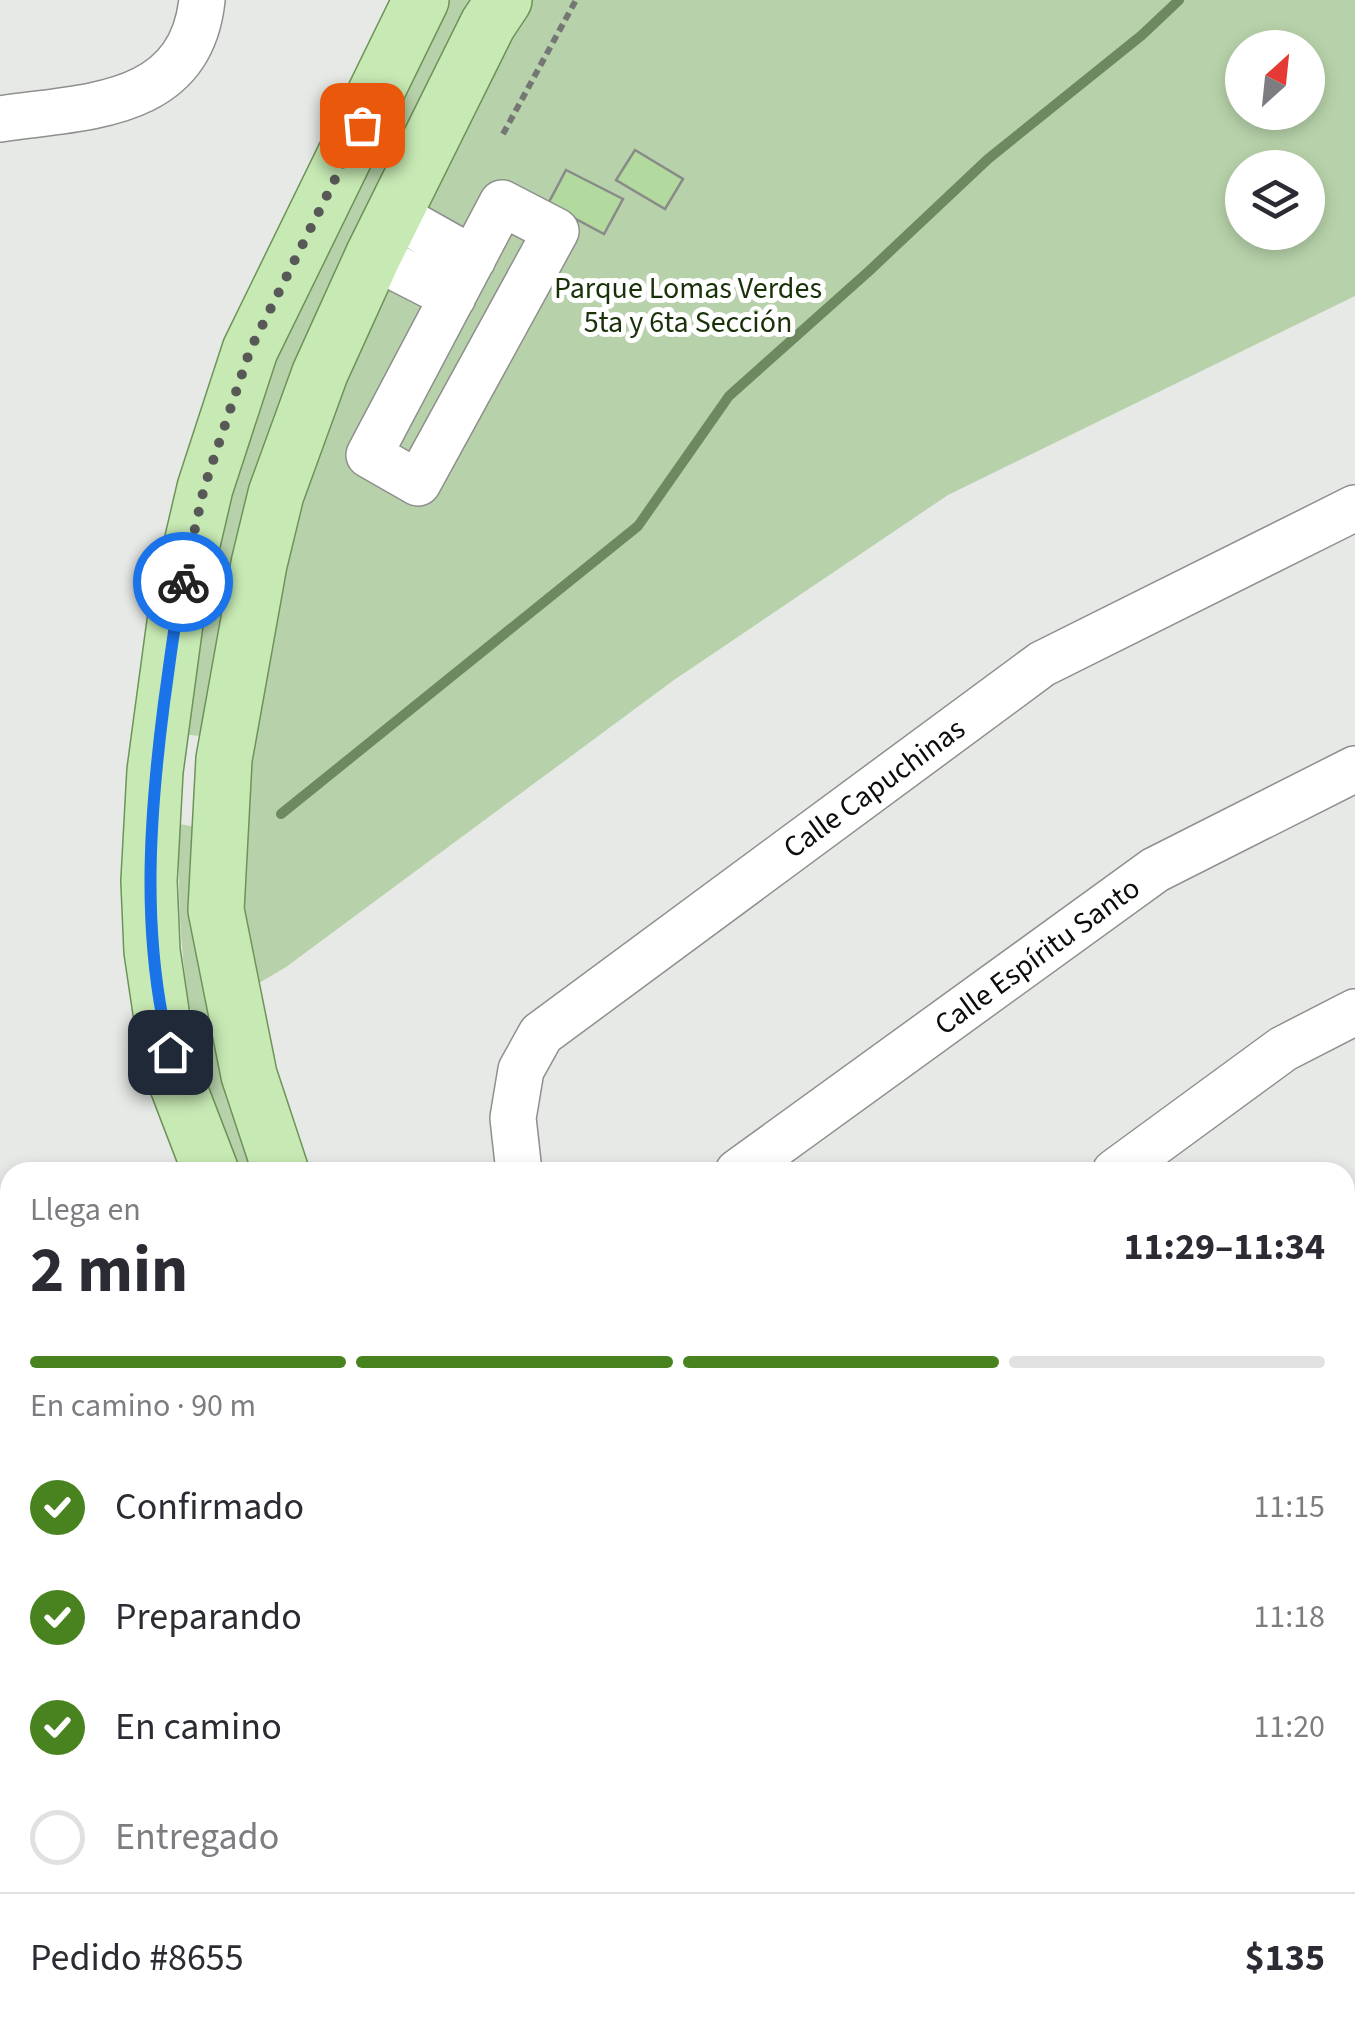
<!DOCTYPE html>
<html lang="es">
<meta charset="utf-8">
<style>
body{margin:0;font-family:"Source Sans 3",sans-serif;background:#f7f7f7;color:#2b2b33;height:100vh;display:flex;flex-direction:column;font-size:38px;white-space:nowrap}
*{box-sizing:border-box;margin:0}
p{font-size:32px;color:#7c7c81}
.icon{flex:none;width:55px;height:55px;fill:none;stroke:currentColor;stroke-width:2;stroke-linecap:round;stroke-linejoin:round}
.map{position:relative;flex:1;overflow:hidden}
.side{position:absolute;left:0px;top:1162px;width:1355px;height:882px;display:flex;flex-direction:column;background:#fff;border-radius:30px 30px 0 0;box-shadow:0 5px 15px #0003}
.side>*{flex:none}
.needle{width:65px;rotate:27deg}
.fabs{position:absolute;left:1225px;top:30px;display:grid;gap:20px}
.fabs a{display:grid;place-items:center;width:100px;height:100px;border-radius:50%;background:#fff;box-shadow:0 5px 15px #0003;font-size:50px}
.pin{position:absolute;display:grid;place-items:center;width:85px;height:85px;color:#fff;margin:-42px;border-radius:20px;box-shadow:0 5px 15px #0006}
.courier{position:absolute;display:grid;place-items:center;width:100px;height:100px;margin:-50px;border:8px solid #1a73e8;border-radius:50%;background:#fff;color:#222;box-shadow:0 2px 12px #0007}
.head em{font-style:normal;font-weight:700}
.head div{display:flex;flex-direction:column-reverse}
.head{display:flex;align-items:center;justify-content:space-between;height:170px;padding:0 30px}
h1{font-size:65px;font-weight:700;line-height:75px}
.bar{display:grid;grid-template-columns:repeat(4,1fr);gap:15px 10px;align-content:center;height:120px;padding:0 30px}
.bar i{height:12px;border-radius:8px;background:#e1e1e2}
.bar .selected{background:#488320}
.bar p{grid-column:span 4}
.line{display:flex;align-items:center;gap:25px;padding:0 30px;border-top:2px solid #e1e1e2}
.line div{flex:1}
ol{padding:0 30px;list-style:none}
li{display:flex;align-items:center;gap:30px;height:110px}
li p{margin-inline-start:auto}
li .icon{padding:10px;border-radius:50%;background:#488320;color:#fff;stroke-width:4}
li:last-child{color:#7c7c81}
li i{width:55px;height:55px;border:5px solid #e1e1e2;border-radius:50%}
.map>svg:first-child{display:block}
.green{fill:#b7d2aa;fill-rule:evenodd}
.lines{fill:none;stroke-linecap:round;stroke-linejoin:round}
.stream{stroke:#6d8960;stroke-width:10}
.building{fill:#b2d99e;stroke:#898b89;stroke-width:2.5}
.minor-casing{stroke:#8e908d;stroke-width:48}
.major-casing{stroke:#6c9358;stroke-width:58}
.path{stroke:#757775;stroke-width:6;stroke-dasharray:8 5;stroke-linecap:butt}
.minor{stroke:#fff;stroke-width:45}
.major{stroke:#c7eab4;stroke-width:55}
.done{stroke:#585957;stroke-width:10;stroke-dasharray:0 18}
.route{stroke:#1a73e8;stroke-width:12}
.labels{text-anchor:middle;stroke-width:10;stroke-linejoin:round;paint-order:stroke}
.park-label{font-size:30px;fill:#193108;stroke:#fff}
.street-label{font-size:30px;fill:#0b0c0b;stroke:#fff}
</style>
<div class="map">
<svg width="1355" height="2044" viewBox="0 0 1355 2044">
<rect width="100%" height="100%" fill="#e6e9e5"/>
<path class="green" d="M438,0H1355V296L948,495L674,680L286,967L232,999L218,738L182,734L231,467L270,355ZM1242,48H1308V112H1242ZM1242,168H1308V232H1242Z
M179,824L208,829L273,1172H233C218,1123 203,1074 193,1023C179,958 178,890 179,824Z
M10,1827V1909L0,1926V1843Z"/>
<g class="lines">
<path class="stream" d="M281,814L638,526L729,396L868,272L988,159L1142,35L1179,0"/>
</g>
<path class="building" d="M635,150L683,179L665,209L616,180Z
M566,170L623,199L604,234L548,204Z"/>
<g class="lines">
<g class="minor-casing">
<path id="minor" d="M0,119C85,106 190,110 202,0
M502,203L556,231L418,483L369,455Z
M393,214L473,259
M373,256L453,297
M519,1172L513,1118L521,1070L541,1034L1042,664L1355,508
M738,1172L1155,870L1355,769
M1115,1172L1283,1049L1355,1012
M1345,1313L1355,1306
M1345,1663L1355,1656
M0,1740L10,1745
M1345,2011L1355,2009
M14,2044L19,2035
M281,2044L282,2035
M369,2044L380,2035
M826,2044L837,2035"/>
</g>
<g class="major-casing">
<path id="major" d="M211,1172L178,1086L162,1018L152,951L149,881L155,771L177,608L205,488L250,350L421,0
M281,1172L249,1075L216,910L224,759L259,564L276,494L320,373L373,256L488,24L504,0
M0,1817L10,1801
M0,1935L10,1918"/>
</g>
<path class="path" d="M503,134L576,0"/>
<use href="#minor" class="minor"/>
<use href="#major" class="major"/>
</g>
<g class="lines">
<path class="done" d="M183,582L204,488L250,350L362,125"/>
<path class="route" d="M170,1052C141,937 149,820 164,703C170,662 174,622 183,582"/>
</g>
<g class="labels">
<g class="park-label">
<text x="688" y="298">Parque Lomas Verdes<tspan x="688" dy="34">5ta y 6ta Sección</tspan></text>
</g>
<g class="street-label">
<text transform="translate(874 788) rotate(-36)" y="10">Calle Capuchinas</text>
<text transform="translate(1037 956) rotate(-36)" y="10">Calle Espíritu Santo</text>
</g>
</g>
</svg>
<div class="fabs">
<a><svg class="needle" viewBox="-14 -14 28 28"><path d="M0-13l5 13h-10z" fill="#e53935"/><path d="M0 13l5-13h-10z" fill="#7c7c81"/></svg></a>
<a><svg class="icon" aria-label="layers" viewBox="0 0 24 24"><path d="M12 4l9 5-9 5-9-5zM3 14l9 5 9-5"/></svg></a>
</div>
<div class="pin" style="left:362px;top:125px;background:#ea580c"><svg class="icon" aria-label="bag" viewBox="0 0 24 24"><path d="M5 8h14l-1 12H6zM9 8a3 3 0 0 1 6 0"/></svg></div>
<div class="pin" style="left:170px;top:1052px;background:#1f2937"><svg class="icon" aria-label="home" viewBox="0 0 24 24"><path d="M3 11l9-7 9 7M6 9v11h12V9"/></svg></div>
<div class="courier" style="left:183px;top:582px"><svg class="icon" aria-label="bike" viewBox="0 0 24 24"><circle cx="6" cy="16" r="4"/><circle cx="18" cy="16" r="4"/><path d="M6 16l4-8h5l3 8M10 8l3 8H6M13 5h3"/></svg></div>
<section class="side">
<div class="head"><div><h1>2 min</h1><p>Llega en</p></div><em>11:29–11:34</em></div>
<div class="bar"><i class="selected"></i><i class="selected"></i><i class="selected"></i><i></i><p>En camino · 90 m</p></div>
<ol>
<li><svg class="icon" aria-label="check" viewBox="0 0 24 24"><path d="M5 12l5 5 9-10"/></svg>Confirmado<p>11:15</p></li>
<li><svg class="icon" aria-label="check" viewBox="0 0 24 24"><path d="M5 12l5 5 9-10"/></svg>Preparando<p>11:18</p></li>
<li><svg class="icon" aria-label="check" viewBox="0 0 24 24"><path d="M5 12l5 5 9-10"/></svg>En camino<p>11:20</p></li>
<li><i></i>Entregado</li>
</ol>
<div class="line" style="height:130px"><div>Pedido #8655</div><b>$135</b></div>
</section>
</div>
